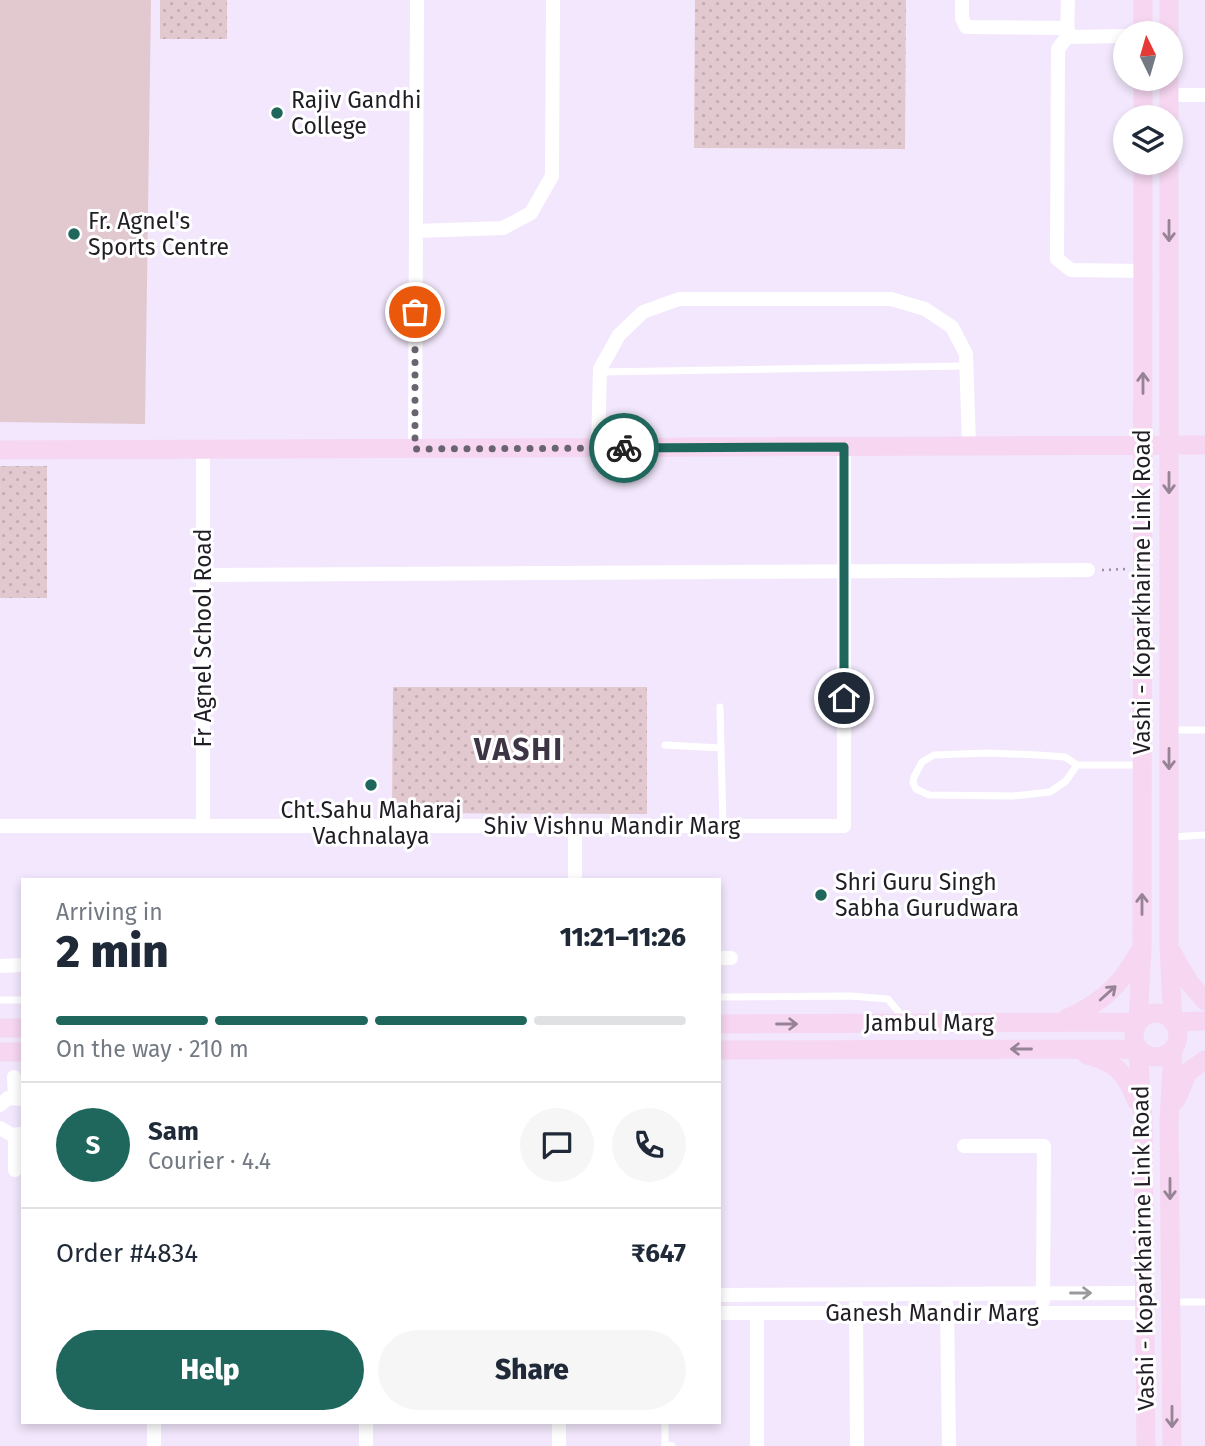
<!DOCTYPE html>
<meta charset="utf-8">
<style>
body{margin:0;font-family:"Fira Sans",sans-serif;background:#f6f6f7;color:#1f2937;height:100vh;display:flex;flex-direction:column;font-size:26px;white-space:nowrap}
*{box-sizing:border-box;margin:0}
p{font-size:23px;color:#747a83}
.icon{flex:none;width:38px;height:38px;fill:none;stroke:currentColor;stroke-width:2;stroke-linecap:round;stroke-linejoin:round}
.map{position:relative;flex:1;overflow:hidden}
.side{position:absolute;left:21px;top:878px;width:700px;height:546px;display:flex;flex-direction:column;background:#fff;border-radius:0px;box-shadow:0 4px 10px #0003}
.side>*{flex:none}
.needle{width:46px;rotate:355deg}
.tools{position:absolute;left:1113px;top:21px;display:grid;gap:14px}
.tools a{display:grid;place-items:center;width:70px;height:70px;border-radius:50%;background:#fff;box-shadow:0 4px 10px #0003;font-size:35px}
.pin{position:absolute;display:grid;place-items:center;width:60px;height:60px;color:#fff;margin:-30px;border:4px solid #fff;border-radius:50%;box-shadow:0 2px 7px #0007}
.courier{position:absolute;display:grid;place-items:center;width:70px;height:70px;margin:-35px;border:5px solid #1f675d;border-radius:50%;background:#fff;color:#222;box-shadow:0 2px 9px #0007}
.summary em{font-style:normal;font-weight:800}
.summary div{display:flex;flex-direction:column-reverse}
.summary{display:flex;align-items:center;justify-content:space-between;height:119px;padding:0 35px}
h1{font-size:46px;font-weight:800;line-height:52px}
.bar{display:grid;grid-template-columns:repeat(4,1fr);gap:10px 7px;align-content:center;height:84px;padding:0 35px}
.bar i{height:9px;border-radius:5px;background:#e0e1e3}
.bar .selected{background:#1f675d}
.bar p{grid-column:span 4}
.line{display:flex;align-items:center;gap:18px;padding:0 35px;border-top:2px solid #e0e1e3}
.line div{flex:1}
.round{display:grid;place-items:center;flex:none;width:74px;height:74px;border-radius:37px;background:#f6f6f7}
.button{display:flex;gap:14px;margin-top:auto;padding:14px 35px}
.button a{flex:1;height:80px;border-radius:42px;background:#1f675d;color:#fff;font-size:28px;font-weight:800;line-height:80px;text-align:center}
.button a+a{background:#f6f6f7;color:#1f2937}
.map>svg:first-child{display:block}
.grass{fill:url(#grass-dots)}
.garden{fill:#e2c8cf}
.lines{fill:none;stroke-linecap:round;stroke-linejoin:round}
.path{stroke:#9991a0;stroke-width:2.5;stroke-dasharray:2 5;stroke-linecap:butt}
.lane{stroke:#fff;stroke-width:7}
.street{stroke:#fff;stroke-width:14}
.secondary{stroke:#f6d6f0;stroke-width:19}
.oneway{stroke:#968395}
.oneway2{stroke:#9b999d}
.done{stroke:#6a6470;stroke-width:7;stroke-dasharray:0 12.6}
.route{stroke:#1f675d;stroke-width:9}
.poi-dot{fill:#1f675d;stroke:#fff;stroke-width:2.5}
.labels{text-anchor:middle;stroke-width:6;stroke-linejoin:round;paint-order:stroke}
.poi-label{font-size:23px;fill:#211d25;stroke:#fff;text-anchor:start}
.street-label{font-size:23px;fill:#211d25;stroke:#fff}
.district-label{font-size:30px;font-weight:bold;letter-spacing:2px;fill:#3d3444;stroke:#fff}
</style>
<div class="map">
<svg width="1205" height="1446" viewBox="0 0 1205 1446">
<defs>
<pattern id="grass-dots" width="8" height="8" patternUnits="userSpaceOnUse" patternTransform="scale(1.75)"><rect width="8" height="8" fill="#e2c8cf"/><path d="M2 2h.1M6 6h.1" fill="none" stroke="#c2abb2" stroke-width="1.8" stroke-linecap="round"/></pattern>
</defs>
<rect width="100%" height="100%" fill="#f2e7fc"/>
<path class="grass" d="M160,0H227V39H160Z
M695,0H906L905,149L694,148Z
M0,466H47V598H0Z
M393,687H647V814L392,813Z"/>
<path class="garden" d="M0,0H151L145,424L0,422Z"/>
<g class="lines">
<path class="path" d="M1102,570L1127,569"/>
<path class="lane" d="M600,372L966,366
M720,707L721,748
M1170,730H1205
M665,745L721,748L723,826
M1077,765L1065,757L1038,755L988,753L934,755L922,762L914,777L913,783L916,789L929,795L1013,796L1050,792L1066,781L1077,765H1142
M1170,837L1205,835
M719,997L850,996L888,999L905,1020
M0,1000H23
M1171,1302H1205
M665,1423V1445L672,1446"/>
<path class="street" d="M962,0V18L966,27L1068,28
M1067,35L1068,0
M1125,36L1067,37L1058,49L1057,259L1071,270L1143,271
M1169,95H1205
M416,231L503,228L531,213L552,176L553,0
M598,448L600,369L619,335L643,312L679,299H891L925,309L952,327L966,354L969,446
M203,449V826
M415,449L417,0
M203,575L1088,570
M0,826H844V447
M575,880V826
M719,958H731
M0,966L23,965
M14,1077L15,1097
M0,1105L8,1098L23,1099
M0,1128L12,1135L21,1134
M15,1135V1170
M964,1146H1044L1043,1301
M719,1295L1145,1293
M856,1304L857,1446
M947,1306L949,1446
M719,1313H1145
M154,1423V1446
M366,1423V1446
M559,1423V1446
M757,1446V1313"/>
<path class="secondary" d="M1143,33V0
M1169,33V0
M1143,79V117
M1169,117V79
M1169,163V947L1173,1022
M0,450L1205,445
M1171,951L1189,982L1205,1001
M1134 1035a22 22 0 1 1 44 0a22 22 0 1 1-44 0Z
M1066,1019C1103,1002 1120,986 1140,951
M1138,1022L1142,948L1143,163
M1173,1022L1205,1021
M719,1024L1138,1022
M0,1028H23
M1138,1049L1143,1121L1146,1446
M719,1050L1138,1049
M0,1052H23
M1087,1055C1114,1061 1127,1074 1136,1100
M1176,1100L1188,1072L1205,1060
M1172,1446L1169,1121L1173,1050"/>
</g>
<defs><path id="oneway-shaft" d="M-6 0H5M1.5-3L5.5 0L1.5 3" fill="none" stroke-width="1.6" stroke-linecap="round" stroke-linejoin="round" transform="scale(1.75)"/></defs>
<g class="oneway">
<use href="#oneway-shaft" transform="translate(1169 231) rotate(90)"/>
<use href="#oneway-shaft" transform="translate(1143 383) rotate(-90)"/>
<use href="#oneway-shaft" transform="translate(1169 483) rotate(90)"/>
<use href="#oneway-shaft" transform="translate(1169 759) rotate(90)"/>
<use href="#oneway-shaft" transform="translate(1142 904) rotate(-90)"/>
<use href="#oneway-shaft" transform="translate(1108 993) rotate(-42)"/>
<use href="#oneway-shaft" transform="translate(787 1024)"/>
<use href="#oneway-shaft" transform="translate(1021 1049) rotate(180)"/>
<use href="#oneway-shaft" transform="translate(1170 1189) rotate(90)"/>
<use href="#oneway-shaft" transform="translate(1172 1417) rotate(90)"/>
</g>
<use class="oneway2" href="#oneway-shaft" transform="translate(1081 1293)"/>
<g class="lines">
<path class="done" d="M415,312V449L624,448"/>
<path class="route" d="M624,448L844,447V698"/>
</g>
<g class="poi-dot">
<circle cx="277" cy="113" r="7"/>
<circle cx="74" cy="234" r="7"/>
<circle cx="371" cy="785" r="7"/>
<circle cx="821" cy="895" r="7"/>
</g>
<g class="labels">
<g class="poi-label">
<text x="291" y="108">Rajiv Gandhi<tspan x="291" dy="26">College</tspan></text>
<text x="88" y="229">Fr. Agnel's<tspan x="88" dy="26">Sports Centre</tspan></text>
<text x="371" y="818" text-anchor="middle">Cht.Sahu Maharaj<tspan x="371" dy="26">Vachnalaya</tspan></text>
<text x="835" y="890">Shri Guru Singh<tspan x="835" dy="26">Sabha Gurudwara</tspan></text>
</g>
<g class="street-label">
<text transform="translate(1142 592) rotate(-90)" y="8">Vashi - Koparkhairne Link Road</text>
<text transform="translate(203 638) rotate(-90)" y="8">Fr Agnel School Road</text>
<text x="612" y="834">Shiv Vishnu Mandir Marg</text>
<text x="929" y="1031">Jambul Marg</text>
<text transform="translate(1143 1248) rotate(-91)" y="8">Vashi - Koparkhairne Link Road</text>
<text x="932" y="1321">Ganesh Mandir Marg</text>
</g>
<g class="district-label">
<text x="519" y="760">VASHI</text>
</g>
</g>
</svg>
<div class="tools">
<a><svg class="needle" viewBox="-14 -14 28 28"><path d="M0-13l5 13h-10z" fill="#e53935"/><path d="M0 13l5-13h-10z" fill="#747a83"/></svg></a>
<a><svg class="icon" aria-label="layers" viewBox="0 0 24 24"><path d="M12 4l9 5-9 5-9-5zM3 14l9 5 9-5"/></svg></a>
</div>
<div class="pin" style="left:415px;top:312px;background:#ea580c"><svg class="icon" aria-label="bag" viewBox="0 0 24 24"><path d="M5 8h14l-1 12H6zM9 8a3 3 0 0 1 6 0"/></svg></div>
<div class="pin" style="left:844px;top:698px;background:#1f2937"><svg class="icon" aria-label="home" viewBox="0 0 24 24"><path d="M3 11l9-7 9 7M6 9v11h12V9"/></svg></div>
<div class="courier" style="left:624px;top:448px"><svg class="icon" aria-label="bike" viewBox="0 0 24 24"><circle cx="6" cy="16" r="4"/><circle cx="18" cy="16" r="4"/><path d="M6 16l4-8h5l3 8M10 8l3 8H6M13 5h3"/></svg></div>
<section class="side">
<div class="summary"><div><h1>2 min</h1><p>Arriving in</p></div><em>11:21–11:26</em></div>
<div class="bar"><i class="selected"></i><i class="selected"></i><i class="selected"></i><i></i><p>On the way · 210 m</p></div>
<div class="line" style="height:126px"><b class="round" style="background:#1f675d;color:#fff">S</b><div><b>Sam</b><p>Courier · 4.4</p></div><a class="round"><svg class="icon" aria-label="chat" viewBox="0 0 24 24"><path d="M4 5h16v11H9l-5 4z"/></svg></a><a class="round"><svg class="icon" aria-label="phone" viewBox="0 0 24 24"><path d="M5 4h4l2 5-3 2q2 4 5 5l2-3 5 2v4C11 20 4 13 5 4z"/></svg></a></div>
<div class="line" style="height:91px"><div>Order #4834</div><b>₹647</b></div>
<div class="button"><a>Help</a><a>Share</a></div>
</section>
</div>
